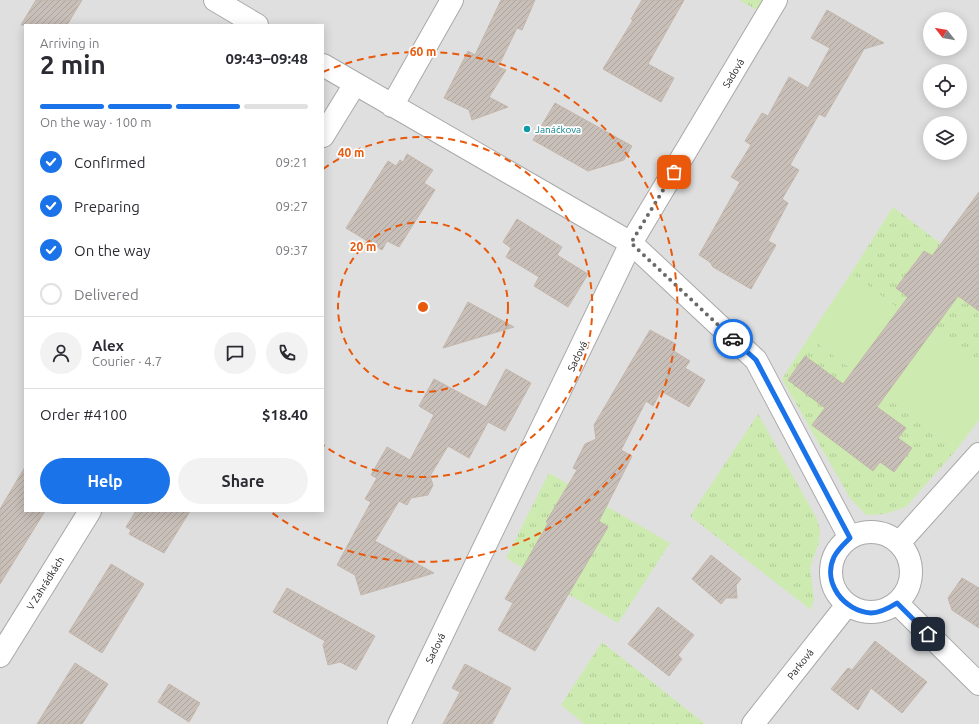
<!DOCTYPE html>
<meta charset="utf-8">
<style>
body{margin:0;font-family:Ubuntu,sans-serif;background:#f2f2f3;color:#2b2b33;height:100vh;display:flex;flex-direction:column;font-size:15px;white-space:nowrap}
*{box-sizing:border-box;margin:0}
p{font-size:13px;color:#7c7c81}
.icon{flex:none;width:22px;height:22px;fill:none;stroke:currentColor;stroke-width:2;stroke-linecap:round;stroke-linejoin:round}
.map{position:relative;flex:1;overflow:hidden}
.side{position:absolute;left:24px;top:24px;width:300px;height:488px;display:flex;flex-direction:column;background:#fff;border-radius:0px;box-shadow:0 2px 10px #0003}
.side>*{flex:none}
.needle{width:26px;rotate:301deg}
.controls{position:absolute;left:923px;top:12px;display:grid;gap:8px}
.controls a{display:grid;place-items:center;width:44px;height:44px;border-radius:50%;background:#fff;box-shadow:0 2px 10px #0003;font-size:20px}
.pin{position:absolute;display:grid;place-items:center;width:34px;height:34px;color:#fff;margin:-17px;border-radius:8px;box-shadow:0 2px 6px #0006}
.courier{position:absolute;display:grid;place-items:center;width:40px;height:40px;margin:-20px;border:3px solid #1a73e8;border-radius:50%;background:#fff;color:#222;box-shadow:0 1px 5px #0007}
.headline em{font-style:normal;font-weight:600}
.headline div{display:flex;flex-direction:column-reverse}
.headline{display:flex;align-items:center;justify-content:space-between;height:68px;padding:0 16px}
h1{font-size:26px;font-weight:600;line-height:30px}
.bar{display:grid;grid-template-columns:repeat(4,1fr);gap:6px 4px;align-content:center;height:48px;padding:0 16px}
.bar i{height:5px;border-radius:3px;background:#e1e1e2}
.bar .active{background:#1a73e8}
.bar p{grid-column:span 4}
.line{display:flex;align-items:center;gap:10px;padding:0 16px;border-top:1px solid #e1e1e2}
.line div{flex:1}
.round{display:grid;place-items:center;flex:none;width:42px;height:42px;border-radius:21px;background:#f2f2f3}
ol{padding:0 16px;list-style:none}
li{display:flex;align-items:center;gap:12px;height:44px}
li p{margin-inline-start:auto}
li .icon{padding:4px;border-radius:50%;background:#1a73e8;color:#fff;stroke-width:4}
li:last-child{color:#7c7c81}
li i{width:22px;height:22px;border:2px solid #e1e1e2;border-radius:50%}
.primary-button{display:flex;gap:8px;margin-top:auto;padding:8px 16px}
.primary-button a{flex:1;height:46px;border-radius:24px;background:#1a73e8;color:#fff;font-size:16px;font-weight:600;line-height:46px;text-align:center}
.primary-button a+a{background:#f2f2f3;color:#2b2b33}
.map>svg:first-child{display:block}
.residential{fill:#e0dfdf;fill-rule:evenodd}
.grass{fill:url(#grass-tufts)}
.garden{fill:#cdebb0}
.building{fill:url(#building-hatch);stroke:#c4b6ab}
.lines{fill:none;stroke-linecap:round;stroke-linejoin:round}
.street-casing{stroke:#a9a9a9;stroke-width:24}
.street{stroke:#fff;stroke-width:22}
.done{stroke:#6b6a68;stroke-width:4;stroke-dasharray:0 7.2}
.route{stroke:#1a73e8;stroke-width:5}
.ring{fill:none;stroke:#e8590c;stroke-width:2;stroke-dasharray:7 5}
.culture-dot{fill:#0f9aa8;stroke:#fff;stroke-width:1.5}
.labels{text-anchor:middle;stroke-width:3.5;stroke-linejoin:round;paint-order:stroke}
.street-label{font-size:10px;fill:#222;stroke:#fff}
.culture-label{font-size:10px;fill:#0d838f;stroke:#fff;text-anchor:start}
.centre{fill:#e8590c;stroke:#fff;stroke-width:2}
.ring-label{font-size:12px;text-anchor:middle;font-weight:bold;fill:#e8590c;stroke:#fff;stroke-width:3.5;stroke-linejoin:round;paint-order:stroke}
</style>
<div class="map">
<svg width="979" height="724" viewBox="0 0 979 724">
<defs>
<pattern id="grass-tufts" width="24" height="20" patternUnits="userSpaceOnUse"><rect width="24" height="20" fill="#cdebb0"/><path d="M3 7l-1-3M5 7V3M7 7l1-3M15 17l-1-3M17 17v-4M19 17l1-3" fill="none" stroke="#b0c997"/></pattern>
<pattern id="building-hatch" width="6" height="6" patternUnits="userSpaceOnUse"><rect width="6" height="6" fill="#c7bfb8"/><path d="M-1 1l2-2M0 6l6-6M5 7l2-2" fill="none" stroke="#aba49e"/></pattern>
</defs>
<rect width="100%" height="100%" fill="#f2efe9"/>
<path class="residential" d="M0,0H979V724H0ZM930,19H960V49H930ZM25,25H323V511H25ZM930,71H960V101H930ZM930,123H960V153H930Z"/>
<path class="grass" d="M739,0H763L757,10Z
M893,207L979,273V369L851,273Z
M809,337L957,449L906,507L884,514L866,515L850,498L782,379Z
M758,414L817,519L820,531L819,543L810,568L814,599L811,610L690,516Z
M549,473L670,543L618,623L506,558Z
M602,642L705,724H584L561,705Z"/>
<path class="garden" d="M851,273L979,369V420L957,449L809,337Z"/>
<path class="building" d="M36,0H82L67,25H21Z
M501,0H535L522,30L517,28L498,67L506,70L489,97L508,107L472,120L469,110L444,98L468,51L475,55Z
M642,0H684L648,64L674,78L661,102L603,69L633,20L631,19Z
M827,10L884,43L864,49L825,117L819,114L790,165L799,170L782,199L788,203L768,241L776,245L751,289L713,267L710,262L699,255L740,182L731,177L751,145L745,141L762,113L768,116L789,77L808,88L830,48L811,38Z
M555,103L632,146L624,160L588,171L533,140Z
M407,154L433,170L424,183L435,190L399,247L387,241L382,250L346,228L388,161L396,166L400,160L403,162Z
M979,192V311L958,296L877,407L906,428L898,438L912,448L894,472L880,462L873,471L812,425L825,408L788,380L805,356L843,384L908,297L896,288L924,251L932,256Z
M517,219L562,247L557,255L588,274L568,307L534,286L539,277L506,257L511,248L503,242Z
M468,302L514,327L443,348Z
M650,330L676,344L672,350L690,361L685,368L705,380L689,407L661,391L653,406L646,401L621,450L632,456L599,521L608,527L535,651L498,630L513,603L505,599L548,523L546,522L577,470L573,468L585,444L596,439L594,425Z
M506,369L531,383L505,431L488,422L469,458L448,446L430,476L433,485L428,495L411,498L407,505L399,501L375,541L434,573L361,595L355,575L337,565L371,502L365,499L377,478L371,475L387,447L410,460L434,415L419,406L434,379L486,407Z
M25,467V511H45L0,584V509Z
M136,511H190L164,553L129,534L131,530L126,527Z
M711,555L741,579L736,585L737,598H726L721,604L692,579Z
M111,564L144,584L102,653L69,632Z
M962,578L979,588V628L952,610L948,598Z
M287,588L375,636L356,670L340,662L328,665L323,645L325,641L273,612Z
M658,607L694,635L678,655L682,659L669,676L628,644Z
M875,641L927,682L902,713L871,688L858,710L831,689L848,668L852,670Z
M75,663L108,684L82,724H37Z
M465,664L511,688L492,724H443L460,692L452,688Z
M169,684L200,703L189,722L158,702Z"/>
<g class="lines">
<g class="street-casing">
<path id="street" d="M215,0L257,25
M323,65L631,243L756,360L850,538
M392,106L452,0
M323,136L355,84
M831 572a40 40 0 1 1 80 0a40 40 0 1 1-80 0Z
M899,543L979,454
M897,603L979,684
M0,656L90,511
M399,724L631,243L776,0
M753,724L847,605"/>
</g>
<use href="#street" class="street"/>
</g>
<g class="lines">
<path class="done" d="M674,172L631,243L733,339"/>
<path class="route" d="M733,339L756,360L850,538C844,544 838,549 834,557C822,583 844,611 871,613C880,613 889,608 897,603L928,634"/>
</g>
<g class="ring">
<circle cx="423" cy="307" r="85"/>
<path d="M323 169A170 170 0 1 1 323 445"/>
<path d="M323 72A255 255 0 1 1 271 512"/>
</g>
<circle class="culture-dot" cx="527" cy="129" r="4"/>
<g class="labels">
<g class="street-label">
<text transform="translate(733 73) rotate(-59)" y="4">Sadová</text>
<text transform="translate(577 356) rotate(-64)" y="4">Sadová</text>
<text transform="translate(45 583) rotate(-58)" y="4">V Zahrádkách</text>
<text transform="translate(435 648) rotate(-64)" y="4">Sadová</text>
<text transform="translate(800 664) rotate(-52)" y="4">Parková</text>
</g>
<g class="culture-label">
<text x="535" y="133">Janáčkova</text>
</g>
</g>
<circle cx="423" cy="307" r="6" class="centre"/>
<g class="ring-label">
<text x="423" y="56">60 m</text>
<text x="351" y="157">40 m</text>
<text x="363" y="251">20 m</text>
</g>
</svg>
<div class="controls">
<a><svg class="needle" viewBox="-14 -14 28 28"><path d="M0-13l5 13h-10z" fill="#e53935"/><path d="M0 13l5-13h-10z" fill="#7c7c81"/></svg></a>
<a><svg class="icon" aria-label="locate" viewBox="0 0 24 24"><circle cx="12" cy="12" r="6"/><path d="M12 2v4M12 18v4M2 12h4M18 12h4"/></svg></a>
<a><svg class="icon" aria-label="layers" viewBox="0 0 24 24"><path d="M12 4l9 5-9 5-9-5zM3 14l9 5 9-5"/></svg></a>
</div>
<div class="pin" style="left:674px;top:172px;background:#ea580c"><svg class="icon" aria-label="bag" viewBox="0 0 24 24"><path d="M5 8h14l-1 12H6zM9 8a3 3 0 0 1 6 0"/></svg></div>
<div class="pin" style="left:928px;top:634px;background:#1f2937"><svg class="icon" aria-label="home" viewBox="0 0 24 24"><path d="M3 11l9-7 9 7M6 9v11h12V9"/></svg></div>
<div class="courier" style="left:733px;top:339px"><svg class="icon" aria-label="car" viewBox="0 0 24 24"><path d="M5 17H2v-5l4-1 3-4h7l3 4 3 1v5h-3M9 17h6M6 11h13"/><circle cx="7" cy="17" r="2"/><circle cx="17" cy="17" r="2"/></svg></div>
<section class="side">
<div class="headline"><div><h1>2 min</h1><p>Arriving in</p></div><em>09:43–09:48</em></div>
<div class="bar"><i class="active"></i><i class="active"></i><i class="active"></i><i></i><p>On the way · 100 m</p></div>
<ol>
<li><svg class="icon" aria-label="check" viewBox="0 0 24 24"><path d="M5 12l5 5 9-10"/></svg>Confirmed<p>09:21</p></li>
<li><svg class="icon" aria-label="check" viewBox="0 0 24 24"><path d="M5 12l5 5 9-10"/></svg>Preparing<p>09:27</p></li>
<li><svg class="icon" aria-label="check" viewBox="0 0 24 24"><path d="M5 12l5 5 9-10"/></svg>On the way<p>09:37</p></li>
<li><i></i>Delivered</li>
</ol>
<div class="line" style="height:72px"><a class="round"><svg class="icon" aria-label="person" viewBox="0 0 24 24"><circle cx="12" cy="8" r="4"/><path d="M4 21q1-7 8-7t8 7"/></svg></a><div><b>Alex</b><p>Courier · 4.7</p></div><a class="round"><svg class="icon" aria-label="chat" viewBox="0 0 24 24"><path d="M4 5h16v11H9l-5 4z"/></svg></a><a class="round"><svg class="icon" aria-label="phone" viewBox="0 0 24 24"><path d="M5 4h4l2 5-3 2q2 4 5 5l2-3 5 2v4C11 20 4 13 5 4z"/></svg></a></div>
<div class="line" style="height:52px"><div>Order #4100</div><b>$18.40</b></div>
<div class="primary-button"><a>Help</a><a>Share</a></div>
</section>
</div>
